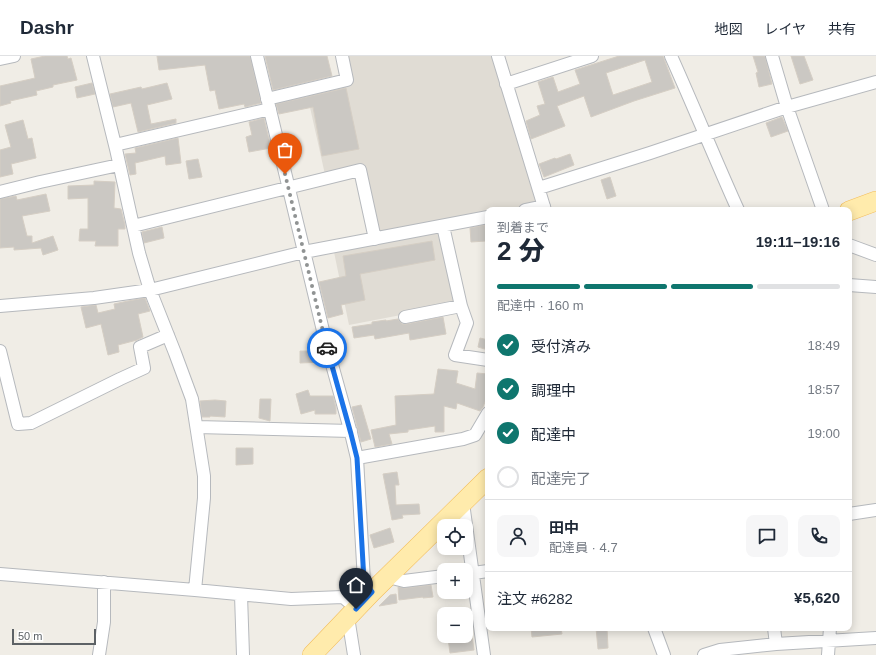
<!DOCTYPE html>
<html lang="ja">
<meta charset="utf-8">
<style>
body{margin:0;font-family:Arial,"Noto Sans JP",sans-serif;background:#f6f6f7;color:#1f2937;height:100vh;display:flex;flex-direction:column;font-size:15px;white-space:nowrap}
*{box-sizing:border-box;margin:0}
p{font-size:13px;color:#747a83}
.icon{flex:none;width:22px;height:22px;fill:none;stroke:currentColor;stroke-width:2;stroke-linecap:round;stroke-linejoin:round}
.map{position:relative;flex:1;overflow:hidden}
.drawer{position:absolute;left:485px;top:151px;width:367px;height:424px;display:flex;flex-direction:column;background:#fff;border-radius:8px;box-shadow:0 2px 10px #0003}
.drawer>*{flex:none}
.controls{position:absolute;left:437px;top:463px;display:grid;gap:8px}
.controls a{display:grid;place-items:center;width:36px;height:36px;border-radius:8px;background:#fff;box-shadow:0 2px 10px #0003;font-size:20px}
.scale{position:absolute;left:12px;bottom:10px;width:84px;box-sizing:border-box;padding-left:4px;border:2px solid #5d6266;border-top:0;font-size:11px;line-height:14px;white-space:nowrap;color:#5d6266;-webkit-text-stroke:3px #fff;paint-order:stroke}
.pin{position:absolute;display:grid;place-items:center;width:34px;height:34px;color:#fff;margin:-41px -17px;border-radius:50% 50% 50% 0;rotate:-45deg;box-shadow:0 0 4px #0007}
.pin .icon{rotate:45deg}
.courier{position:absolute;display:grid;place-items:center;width:40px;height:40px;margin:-20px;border:3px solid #1a73e8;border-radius:50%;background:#fff;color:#222;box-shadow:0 1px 5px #0007}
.head em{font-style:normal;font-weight:800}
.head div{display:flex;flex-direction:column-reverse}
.head{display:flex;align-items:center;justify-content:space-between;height:68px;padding:0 12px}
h1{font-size:26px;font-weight:800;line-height:30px}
.bar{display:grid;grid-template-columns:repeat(4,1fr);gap:6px 4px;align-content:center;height:48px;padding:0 12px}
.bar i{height:5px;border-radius:3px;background:#e0e1e3}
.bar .on{background:#0f766e}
.bar p{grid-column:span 4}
.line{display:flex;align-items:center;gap:10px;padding:0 12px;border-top:1px solid #e0e1e3}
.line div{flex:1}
.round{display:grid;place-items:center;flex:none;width:42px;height:42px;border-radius:8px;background:#f6f6f7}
ol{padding:0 12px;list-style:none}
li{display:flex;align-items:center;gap:12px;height:44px}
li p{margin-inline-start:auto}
li .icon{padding:4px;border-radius:50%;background:#0f766e;color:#fff;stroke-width:4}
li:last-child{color:#747a83}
li i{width:22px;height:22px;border:2px solid #e0e1e3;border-radius:50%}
header{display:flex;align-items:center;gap:24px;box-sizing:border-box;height:56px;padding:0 20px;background:#fff;border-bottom:1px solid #e0e1e3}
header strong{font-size:19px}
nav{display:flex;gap:22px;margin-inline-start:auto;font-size:14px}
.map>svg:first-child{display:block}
.education{fill:#e0dcd4}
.building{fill:#cbc8c3;stroke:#d5cec4;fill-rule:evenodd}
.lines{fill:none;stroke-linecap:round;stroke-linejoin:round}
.minor-casing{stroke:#b6b9bd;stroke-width:14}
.primary-casing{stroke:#f3bd5c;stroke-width:20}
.minor{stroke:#fff;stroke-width:12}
.primary{stroke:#ffebac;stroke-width:19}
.done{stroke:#909393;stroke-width:4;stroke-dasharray:0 7.2}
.route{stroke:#1a73e8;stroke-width:5}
</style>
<header>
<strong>Dashr</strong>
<nav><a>地図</a><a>レイヤ</a><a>共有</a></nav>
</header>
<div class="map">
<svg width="876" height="599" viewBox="0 0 876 599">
<rect width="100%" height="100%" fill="#f0ede6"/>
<path class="education" d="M344,0H493L536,144L533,148L507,154H488V158L375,183L360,114L326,123L307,38L350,25Z
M438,175L442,178L457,244L453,249L349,269L334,196Z"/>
<path class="building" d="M45,0H67L68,3L71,2L77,24L53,29V31L36,35L37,39L10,45L11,47L0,50V30L35,22L31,3Z
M157,0H250L261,47L245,51L244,48L219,53L215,34L210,35L205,9L159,14Z
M265,0H327L332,20L273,34Z
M619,0H663L675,32L634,45L591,61L584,40L557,50L565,70L531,83L526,65L540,59L537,50L545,48L538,26L553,21L558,36L580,28L575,14ZM645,4L652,26L613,39L606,17Z
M753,0H765L772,28L759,31L756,17L758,16Z
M791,0H804L813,24L800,28Z
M92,27L95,38L77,42L75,31Z
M167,27L172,43L147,49L151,68L176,63V67L138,76L131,47L113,51L110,38L141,31L142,33Z
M346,32L359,93L322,100L313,51L279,58L276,48Z
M782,61L788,75L771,81L766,67Z
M264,62L271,92L249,96L246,81L252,79L249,66Z
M23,64L28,83L32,82L36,102L11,108L13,118L0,121V94L11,91L5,69Z
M178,82L181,107L166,109L165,100L135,107L136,118L130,119L125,98L136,97L135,92Z
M570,98L574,109L544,121L539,108L555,102L556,103Z
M198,103L202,121L189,123L186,105Z
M610,121L616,140L607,143L601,124Z
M94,125L115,126L114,152L121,153L125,169V173H118V190H95L96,185H79L80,173H88V142L68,143V130L94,129Z
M46,138L50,155L22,160L27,180H32V187L53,180L58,194L43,199L41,192L14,194V191L0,192V143L16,140L17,144Z
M485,169L486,185L471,186L470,172Z
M162,171L164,182L144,187L142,176Z
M432,185L435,204L360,218L365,244L341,249L343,258L328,262L319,226L346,220L343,200Z
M145,242L150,255L138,258L143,281L137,284L118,289L119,296L108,299L101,268L86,272L81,251L96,249L98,257L115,253L114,248L128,245Z
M443,261L446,278L410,284L409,277L375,283L374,279L354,282L352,271L372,268V266L386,264V265L398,263L400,266L402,268H406Z
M480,282L488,284V294L478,291Z
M300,295H320L324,306L300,307Z
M438,313L458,315L456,327L475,333L477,317L488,318V338L483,351L480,355L457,347L456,353L444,350V376H435V370L408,374V376L389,378L392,388L375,391L371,374L396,369L395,340L434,338Z
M308,334L310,340H333L336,352V358H315V354L301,358L296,338Z
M260,343H271L270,365L259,362Z
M215,344L226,345L225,361L210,360V361H202L200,345Z
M361,349L371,383L361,386L352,351Z
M236,392H253V408L236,409Z
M397,416L399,429H395L396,449L419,448L420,458L402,459L403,462L392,464L383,418Z
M390,472L394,486L374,492L370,479Z
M431,529L433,541L423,542V541L399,544L398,531L405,532Z
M396,538L397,547L379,550L390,539Z
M531,572H561L562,578L532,581Z
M596,572H607L608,592L598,593Z
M466,579H472L474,594L450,597L448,582L466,580Z"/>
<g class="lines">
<g class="minor-casing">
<path id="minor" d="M93,0L116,93L139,197L150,234L175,297L192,343L204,420V442L195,534
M257,0L326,287L351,377L357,402L364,525L372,536
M498,0L545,154
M671,0C694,51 715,103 738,154
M772,0L787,51L823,154
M0,3L14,0
M506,28L592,0
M267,43L347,24L342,0
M115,89L270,53
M539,132L650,97L787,51L876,26
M0,136L40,126L119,109
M525,154L544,150
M133,170L360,114L375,183
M443,170L461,250L467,267L455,299L488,304
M849,189L876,199
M849,229L876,231
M0,250L94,242L150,234L304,196L488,161
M405,261L461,250
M0,295L18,368L31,367L120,323L144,312L140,291L168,279
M197,371L351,375
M357,402L463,383L475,379L488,357
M463,447L484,599
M849,458L876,454
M0,518L195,534L291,543L343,541L357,553
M466,518L488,515
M388,521L404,525L444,520
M241,539L243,599
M348,561L354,599
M654,572L664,599
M774,572L776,588
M99,599L104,566V526
M704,599L720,594L776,588L876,582
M828,599L830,572"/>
</g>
<g class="primary-casing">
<path id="primary" d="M849,155L876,145
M312,599L372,536L488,422"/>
</g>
<use href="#minor" class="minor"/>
<use href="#primary" class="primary"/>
</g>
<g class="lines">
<path class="done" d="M285,118L327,292"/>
<path class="route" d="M327,292L351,378L357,402L364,525L372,536L356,553"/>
</g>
</svg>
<div class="controls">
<a><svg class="icon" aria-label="locate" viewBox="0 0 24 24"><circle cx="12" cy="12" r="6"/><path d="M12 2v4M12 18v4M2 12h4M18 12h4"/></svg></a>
<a>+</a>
<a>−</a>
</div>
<div class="scale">50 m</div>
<div class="pin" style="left:285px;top:118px;background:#ea580c"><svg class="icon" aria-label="bag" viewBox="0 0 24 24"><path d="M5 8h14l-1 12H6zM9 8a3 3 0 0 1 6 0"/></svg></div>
<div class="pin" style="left:356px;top:553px;background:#1f2937"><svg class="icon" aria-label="home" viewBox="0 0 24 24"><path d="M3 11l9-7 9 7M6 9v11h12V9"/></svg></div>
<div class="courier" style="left:327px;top:292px"><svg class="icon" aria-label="car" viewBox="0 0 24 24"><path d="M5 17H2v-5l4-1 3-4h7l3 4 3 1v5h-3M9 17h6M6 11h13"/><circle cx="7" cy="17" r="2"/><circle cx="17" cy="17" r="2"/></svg></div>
<section class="drawer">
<div class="head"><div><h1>2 分</h1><p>到着まで</p></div><em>19:11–19:16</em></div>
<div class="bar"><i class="on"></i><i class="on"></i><i class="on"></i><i></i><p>配達中 · 160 m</p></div>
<ol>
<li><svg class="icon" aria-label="check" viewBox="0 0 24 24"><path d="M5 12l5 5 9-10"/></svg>受付済み<p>18:49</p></li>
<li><svg class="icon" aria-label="check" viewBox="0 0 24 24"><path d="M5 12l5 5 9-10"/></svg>調理中<p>18:57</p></li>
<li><svg class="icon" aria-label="check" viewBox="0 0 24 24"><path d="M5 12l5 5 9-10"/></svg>配達中<p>19:00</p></li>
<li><i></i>配達完了</li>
</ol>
<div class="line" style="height:72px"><a class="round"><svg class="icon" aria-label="person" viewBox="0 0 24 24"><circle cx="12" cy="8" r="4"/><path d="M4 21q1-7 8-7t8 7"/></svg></a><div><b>田中</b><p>配達員 · 4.7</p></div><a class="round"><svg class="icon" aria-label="chat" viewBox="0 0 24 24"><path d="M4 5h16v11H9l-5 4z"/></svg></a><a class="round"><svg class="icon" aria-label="phone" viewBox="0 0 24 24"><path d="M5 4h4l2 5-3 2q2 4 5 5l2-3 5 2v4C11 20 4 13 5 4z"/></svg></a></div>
<div class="line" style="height:52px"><div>注文 #6282</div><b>¥5,620</b></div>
</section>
</div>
